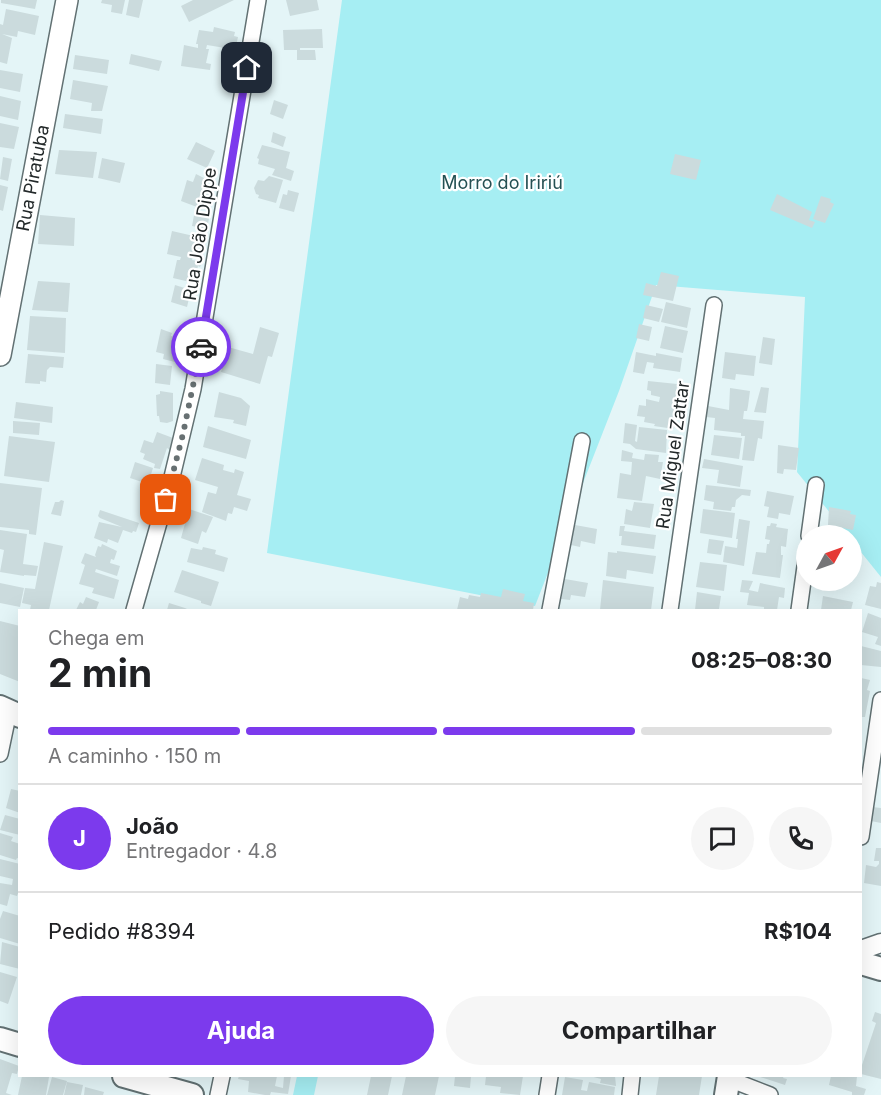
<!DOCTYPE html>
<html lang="pt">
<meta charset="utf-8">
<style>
body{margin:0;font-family:Inter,sans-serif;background:#f6f6f6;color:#202124;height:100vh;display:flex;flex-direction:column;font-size:22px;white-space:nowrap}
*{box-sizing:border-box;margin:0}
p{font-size:20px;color:#757577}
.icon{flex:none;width:33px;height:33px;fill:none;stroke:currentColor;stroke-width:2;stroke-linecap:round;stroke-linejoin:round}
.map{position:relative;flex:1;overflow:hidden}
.sheet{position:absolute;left:18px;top:609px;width:844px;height:468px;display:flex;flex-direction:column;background:#fff;border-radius:0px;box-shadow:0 6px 24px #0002}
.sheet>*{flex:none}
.needle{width:39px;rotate:50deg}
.fabs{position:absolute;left:796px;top:525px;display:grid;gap:12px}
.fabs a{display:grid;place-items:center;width:66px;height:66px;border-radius:50%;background:#fff;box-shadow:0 6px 24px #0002;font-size:30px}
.pin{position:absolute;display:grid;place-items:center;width:51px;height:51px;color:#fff;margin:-26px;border-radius:12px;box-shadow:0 3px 9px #0006}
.courier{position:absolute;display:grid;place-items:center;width:60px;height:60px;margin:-30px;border:4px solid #7c3aed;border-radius:50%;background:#fff;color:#222;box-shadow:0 2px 8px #0007}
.head em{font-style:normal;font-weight:700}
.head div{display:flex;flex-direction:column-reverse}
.head{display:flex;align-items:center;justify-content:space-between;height:102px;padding:0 30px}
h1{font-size:39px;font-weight:700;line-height:45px}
.bar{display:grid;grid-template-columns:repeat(4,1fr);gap:9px 6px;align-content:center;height:72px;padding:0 30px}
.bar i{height:8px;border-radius:4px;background:#e0e0e0}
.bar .active{background:#7c3aed}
.bar p{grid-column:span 4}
.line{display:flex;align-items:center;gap:15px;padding:0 30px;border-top:2px solid #e0e0e0}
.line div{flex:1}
.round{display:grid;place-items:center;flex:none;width:63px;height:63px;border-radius:32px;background:#f6f6f6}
.primary-button{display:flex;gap:12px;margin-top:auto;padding:12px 30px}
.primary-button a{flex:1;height:69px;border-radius:36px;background:#7c3aed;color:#fff;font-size:24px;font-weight:700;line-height:69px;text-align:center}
.primary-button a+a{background:#f6f6f6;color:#202124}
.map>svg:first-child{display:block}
.green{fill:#a6eef3}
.building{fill:#cbdbdd}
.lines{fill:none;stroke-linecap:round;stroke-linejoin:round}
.minor-casing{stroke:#627173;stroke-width:18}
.tertiary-casing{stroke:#627173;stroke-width:21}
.secondary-casing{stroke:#627173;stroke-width:24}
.primary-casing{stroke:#627173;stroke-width:26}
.minor{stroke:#fff;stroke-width:15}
.tertiary{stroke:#fff;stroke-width:18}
.secondary{stroke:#fff;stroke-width:21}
.primary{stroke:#fff;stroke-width:22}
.done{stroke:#677072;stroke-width:6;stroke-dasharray:0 10.8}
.route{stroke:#7c3aed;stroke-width:8}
.labels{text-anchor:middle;stroke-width:4.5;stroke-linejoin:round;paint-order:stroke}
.street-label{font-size:18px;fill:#23292a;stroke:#fff}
.park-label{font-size:18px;fill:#245053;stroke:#fff}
</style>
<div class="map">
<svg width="881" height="1095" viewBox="0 0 881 1095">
<rect width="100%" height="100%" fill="#e4f5f7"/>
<path class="green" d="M342,0H881V577L852,541V536L848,535L797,472L805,297L656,285L619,391L535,606L267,553Z
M297,1076H318L314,1095H293Z"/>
<path class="building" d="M1,0H37L35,9L1,3Z
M102,0H125L122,14L111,12L112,5L101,3Z
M129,0H143L139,18L126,15Z
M193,0H234L189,22L181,6Z
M286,0H317L319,10L290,16Z
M6,9L39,16L35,35L18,31L17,37L2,34L12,38L7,64L0,62V24L3,25Z
M214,27L235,32L234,36L238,37L236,46L232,45L231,49L207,45L206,49H209L206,63L211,64L210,70L181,66L184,45L198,48V44H196L199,30L213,32Z
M322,29L323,48H300V50H315L316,60H297V50H284L283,30Z
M131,54L162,61L159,71L129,64Z
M75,55L109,60L107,74L73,69Z
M0,70L23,74L20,92L0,88Z
M73,80L108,86L102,111H91L92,103L70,99Z
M0,96L21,101L18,120L0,116Z
M274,100L288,105L283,119L270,114Z
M65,114L103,119L101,134L63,128Z
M0,123L19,127L14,149L0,147Z
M273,132L286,137L283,147L271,142Z
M196,142L215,151L207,168L187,159Z
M262,145L290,152L286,168L294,171L291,181L272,175L275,169L258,164L259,159L257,158Z
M59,150L97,152L93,178L55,174Z
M675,154L701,160L696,180L670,174Z
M3,157L12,159L8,181L0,179Z
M102,158L125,163L120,183L98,178Z
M196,174L206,179L204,186L212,188L207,202L200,200L197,207L181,201L187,180L193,182Z
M269,176L283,180L276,203L258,198L259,195L256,194L254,188L258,180L264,181Z
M0,185L8,187L3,211L0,210Z
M288,190L299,193L294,212L279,208L283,194L287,195Z
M777,194L812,212L809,220L815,222L812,228L770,210Z
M821,196L831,199L830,202L834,204L825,223L813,219Z
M195,210L210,213L207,229L192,226Z
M40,215L75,218L74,246L38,244Z
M172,231L198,237L192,260L202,262L200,267L198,266L194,283L173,278L177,260H180L181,257L167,254Z
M661,272L679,276L673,301L643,295L646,283L657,286Z
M38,281L70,283L68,312L32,310Z
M175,285L191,290L187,307L171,302Z
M666,302L691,308L687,328L661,322Z
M646,305L663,309L659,322L643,318Z
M30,316L66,318L65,353L27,350Z
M639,324L652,327L649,341L636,338Z
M665,326L688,331L683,353L660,348Z
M260,327L279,333L272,357L268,356L260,384L221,372L228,347L253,354Z
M161,329L172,333L171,336L180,338L175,362L163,359L164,354L156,352Z
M763,337L775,339L772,365L759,363Z
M636,352L656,356V353L682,358L680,372L653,368L654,363L647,362L644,374L633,372Z
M725,352L756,356L754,376L736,374L735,380L722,378Z
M28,354L64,357L63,368L50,367L47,370L46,382L40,381V384L25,383Z
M156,364L172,366L170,385L155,383Z
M648,381L677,384L676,395L683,396L682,405H677L674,429L654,426L655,424L644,422L645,417L637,416L639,405L646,406V399L659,402L660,397L651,395V391L647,390Z
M761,387L769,388L766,413L754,412Z
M730,388L750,391L748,406L747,411H744L743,419L764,421L762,439L758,438L754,461L742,460L745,436H741V433L714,430L715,418L706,417L708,406L729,410Z
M160,391L173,393V421L167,423L160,422L159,416H157L156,395L160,394Z
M219,392L241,398L250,406L246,426L233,423L234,420L214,417Z
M16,402L53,407L52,423L14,418Z
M13,421L40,423L39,435L13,433Z
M625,423L637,425L635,441L637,442L639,427L667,430L666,453L636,449L630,444L623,443Z
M208,426L251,440L246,459L203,447Z
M157,432L173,438L170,450L167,448L160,469L154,468L155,464L143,459L145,454L140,452L144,440L153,443Z
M714,435L742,438L739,459L711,455Z
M9,436L55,442L49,482L4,476Z
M778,445L799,448L796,470L784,469L783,474L777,473Z
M622,450L633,453L632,458L644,460L645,454L659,455L658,462H663L660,479L646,476L642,501L617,498L620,473L631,475L632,462L621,461Z
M202,458L224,465L223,470L234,473L235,469L244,472L237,495L251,499L247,511L234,507L232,514L228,513L226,521L202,512L208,492L216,494L218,487L195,480Z
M704,459L743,466L740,487L717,483L719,470L702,468Z
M135,462L153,468L148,484L130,478Z
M0,483L42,488L36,535L29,534V530L0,527Z
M706,485L751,490L750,496L742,495L736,500L735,507H732L731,511L713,509L714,502L704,500Z
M767,491L794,496L790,515L779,513L778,519L767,517L769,507L764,506Z
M61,500L64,501L61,516L51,514L55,502H59Z
M634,502L654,504L650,528L624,524L626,509L632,511Z
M829,507L851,511L850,514L856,515L853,530L828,525Z
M189,509L213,517L206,533L202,531L198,544L181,538Z
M703,509L735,513L732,538L700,533Z
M100,510L139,523L136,532L133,531L132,533L123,530L118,543L108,539L107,543L94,538L99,522L122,527L100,518L98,516Z
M739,519L750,521L744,566L723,562L725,546L737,548L738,539H736Z
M771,523L777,524L776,527L788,529L786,547L781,546V555H783L780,578L752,574L756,552L766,553L767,544H769L770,540L765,539L767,526H770Z
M575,525L597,529L595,544L581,541L580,547L571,545Z
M620,526H625L624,531L656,535L654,549L621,545L622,536H619Z
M0,530L27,534L23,564L38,566L36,576L24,575V576L0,572L4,550L0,549Z
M709,539L724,541L721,555L707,553Z
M44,542L63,546L49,610H30L31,605L22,603L25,588L35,589Z
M102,544L117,551L114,560L111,559L110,563L120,566L117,576L96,569L95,572L119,580L114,599L92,593L94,588L79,584L85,565L81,563L85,553L96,557L95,555L98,546L101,547Z
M203,547L216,550L215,554L228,558L224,572L187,562L191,548L202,550Z
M617,551L656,556L653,574L627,570L626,579L606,576L608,552L617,553Z
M700,562L727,565L724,591L696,587Z
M182,570L219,582L211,606L201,603V601L174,592Z
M565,579L588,583L585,597L571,595L570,600L561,599Z
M603,580L654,587L651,610H600Z
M742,580L753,581L749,590L758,592L760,583L785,588L784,598L779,597L777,610H764V607L747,605L749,593L740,592Z
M877,582L881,583V609L865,605L870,586L876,587Z
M0,583L24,588L20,607L0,603Z
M503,589L525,594L523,601L534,603L533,610H457L460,597L468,599L469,595L480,597L481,593L501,597Z
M697,592L721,596L719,609L695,610Z
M823,596L853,602L851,610H821Z
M86,597L99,602L96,610H76L80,602L83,604Z
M169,603L185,608L189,610H167Z
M868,613L881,618V646L875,644L878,637L862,632Z
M0,621L20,626V682L0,674Z
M861,646L881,651V667L861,665Z
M861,678L870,680L867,690L870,691L865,717H861Z
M11,789L20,791V813L6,808Z
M872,807L881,808V823L871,821Z
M5,815L20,819V835L0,830Z
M0,833L13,837L11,841L20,844V859L17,858L16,860L0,855Z
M876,848H881V886L864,883L866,865L876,867L879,864V861H874Z
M0,859L20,864V888L17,896L10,894L7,906L0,904V883L12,885L13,879L0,876Z
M3,911L20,916V944L0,938V919Z
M2,942L20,947V969L0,964Z
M0,972L17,977L8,1004L0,1001Z
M875,1012L881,1014V1079L861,1074V1068L876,1023L872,1021Z
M0,1059L19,1066L17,1074L12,1073L6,1093L12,1095H0Z
M22,1076L49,1077L46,1095H18Z
M239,1076H277L275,1086L283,1088L284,1076H291L288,1094L271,1092L270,1095H265L248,1092L249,1081L238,1079Z
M371,1076H392L388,1095H367Z
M406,1076H439L435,1095H402Z
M455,1076H471L470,1088L454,1086Z
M486,1076H523L520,1095L500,1093L501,1087L485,1085Z
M590,1076H615L616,1086L600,1083L601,1079Z
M659,1076H702L699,1095H656Z
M757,1076H784L783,1078L787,1079L785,1085Z
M831,1076H857L856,1086L866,1089L864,1095H852V1092L829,1085Z
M52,1077L67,1081L63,1095H47Z
M565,1077L583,1080L581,1090L587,1091L589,1082L615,1087L614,1095H562Z
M67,1082L83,1085L81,1095H64Z
M85,1087L104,1092L103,1095H84Z"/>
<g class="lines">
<g class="minor-casing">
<path id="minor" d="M809,536L816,485
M134,610L172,477L193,389L258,0
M550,610L582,441
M670,610L714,305
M799,610L807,552
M0,754L9,711
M861,837L881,700
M729,1079L770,1095
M218,1095L222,1076
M547,1095L550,1076
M630,1095L632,1076"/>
</g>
<g class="tertiary-casing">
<path id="tertiary" d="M861,950L881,943"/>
</g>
<g class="secondary-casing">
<path id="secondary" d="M0,355L67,0"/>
</g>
<g class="primary-casing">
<path id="primary" d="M0,707L20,716
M861,963L881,969
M0,1039L20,1045
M124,1076L192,1095
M726,1095L729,1076"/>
</g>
<use href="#minor" class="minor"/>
<use href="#tertiary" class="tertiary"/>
<use href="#secondary" class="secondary"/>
<use href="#primary" class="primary"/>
</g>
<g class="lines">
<path class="done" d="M166,500L183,434L201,347"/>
<path class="route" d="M201,347L247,68"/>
</g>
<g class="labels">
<g class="street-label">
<text transform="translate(33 178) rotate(-79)" y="6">Rua Piratuba</text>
<text transform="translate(200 234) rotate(-81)" y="6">Rua João Dippe</text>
<text transform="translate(673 455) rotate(-82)" y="6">Rua Miguel Zattar</text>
</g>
<g class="park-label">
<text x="502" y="189">Morro do Iririú</text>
</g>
</g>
</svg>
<div class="fabs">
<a><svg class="needle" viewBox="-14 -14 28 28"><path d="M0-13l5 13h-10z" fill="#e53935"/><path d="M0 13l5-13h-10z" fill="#757577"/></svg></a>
</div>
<div class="pin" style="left:166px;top:500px;background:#ea580c"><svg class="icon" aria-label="bag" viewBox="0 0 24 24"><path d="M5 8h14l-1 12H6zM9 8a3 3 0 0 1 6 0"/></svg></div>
<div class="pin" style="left:247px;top:68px;background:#1f2937"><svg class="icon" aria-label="home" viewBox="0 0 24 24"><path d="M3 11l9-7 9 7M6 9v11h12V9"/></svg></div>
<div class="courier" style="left:201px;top:347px"><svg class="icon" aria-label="car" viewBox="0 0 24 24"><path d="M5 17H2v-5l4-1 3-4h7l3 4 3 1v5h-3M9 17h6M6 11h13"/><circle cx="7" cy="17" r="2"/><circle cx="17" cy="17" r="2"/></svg></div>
<section class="sheet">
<div class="head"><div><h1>2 min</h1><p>Chega em</p></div><em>08:25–08:30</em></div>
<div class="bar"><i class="active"></i><i class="active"></i><i class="active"></i><i></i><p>A caminho · 150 m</p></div>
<div class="line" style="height:108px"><b class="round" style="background:#7c3aed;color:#fff">J</b><div><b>João</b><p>Entregador · 4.8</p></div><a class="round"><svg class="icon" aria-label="chat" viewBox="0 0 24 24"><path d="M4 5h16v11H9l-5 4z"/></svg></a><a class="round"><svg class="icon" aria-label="phone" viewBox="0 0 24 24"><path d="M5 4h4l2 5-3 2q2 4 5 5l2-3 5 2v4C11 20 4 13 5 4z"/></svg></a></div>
<div class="line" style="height:78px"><div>Pedido #8394</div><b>R$104</b></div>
<div class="primary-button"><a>Ajuda</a><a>Compartilhar</a></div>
</section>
</div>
